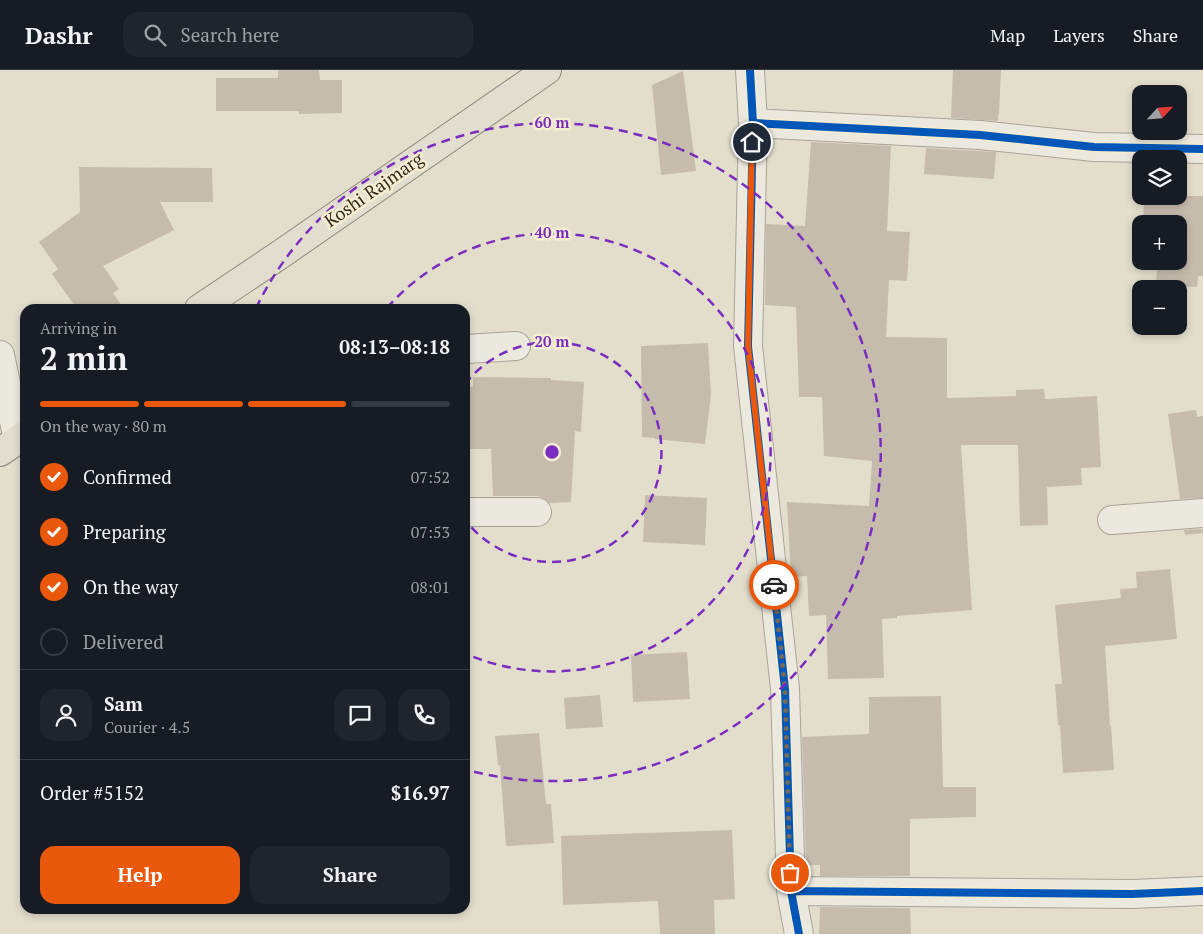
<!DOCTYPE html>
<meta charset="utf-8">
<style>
body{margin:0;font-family:"PT Serif",serif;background:#20242c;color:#f1f3f6;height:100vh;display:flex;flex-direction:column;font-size:19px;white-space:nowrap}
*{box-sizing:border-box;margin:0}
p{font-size:16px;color:#9ea1a6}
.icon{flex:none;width:28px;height:28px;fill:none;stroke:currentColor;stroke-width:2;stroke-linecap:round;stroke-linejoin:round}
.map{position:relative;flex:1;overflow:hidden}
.drawer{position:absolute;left:20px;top:234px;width:450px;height:610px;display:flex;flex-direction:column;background:#171b24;border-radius:15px;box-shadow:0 2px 8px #0003}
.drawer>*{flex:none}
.needle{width:32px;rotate:64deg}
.buttons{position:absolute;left:1132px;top:15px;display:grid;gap:10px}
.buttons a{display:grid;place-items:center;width:55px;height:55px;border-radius:10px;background:#171b24;box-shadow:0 2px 8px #0003;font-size:25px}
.pin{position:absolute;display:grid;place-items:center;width:42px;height:42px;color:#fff;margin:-21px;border:2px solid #fff;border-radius:50%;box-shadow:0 1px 5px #0007}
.courier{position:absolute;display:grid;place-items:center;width:50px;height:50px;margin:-25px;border:4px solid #ea580c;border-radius:50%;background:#fff;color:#222;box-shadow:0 1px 6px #0007}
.summary em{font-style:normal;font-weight:700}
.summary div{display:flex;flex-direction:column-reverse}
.summary{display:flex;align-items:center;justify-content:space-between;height:85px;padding:0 20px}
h1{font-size:32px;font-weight:700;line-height:38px}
.bar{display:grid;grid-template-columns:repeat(4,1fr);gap:8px 5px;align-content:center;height:60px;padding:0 20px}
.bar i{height:6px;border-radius:4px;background:#363941}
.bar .active{background:#ea580c}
.bar p{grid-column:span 4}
.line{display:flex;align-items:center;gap:12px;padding:0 20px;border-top:1px solid #363941}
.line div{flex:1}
.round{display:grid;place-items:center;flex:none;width:52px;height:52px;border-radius:15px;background:#20242c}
ol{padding:0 20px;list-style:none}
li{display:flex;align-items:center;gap:15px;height:55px}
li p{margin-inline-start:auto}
li .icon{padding:5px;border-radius:50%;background:#ea580c;color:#fff;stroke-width:4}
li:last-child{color:#9ea1a6}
li i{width:28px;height:28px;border:2px solid #363941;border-radius:50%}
.button{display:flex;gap:10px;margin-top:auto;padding:10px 20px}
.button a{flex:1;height:58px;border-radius:15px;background:#ea580c;color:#fff;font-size:20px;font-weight:700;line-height:58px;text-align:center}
.button a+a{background:#20242c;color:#f1f3f6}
header{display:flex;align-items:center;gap:30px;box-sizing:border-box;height:70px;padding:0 25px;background:#171b24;border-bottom:1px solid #363941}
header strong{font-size:24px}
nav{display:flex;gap:28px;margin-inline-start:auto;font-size:18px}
.search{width:350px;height:45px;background:#20242c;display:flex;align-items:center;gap:12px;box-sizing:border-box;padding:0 18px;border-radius:15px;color:#9ea1a6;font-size:19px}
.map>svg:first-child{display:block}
.building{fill:#c6bcad}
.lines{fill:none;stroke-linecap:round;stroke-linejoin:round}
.minor-casing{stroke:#a8a396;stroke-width:30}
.primary-casing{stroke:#8e887c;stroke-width:30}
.minor{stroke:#ebe8de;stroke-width:28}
.primary{stroke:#e2decf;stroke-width:28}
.cycleway-casing{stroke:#f4edd2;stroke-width:11}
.cycleway{stroke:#0057b8;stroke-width:8}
.done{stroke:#736a5b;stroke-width:5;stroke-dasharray:0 9}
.route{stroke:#ea580c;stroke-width:6}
.ring{fill:none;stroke:#7b2cbf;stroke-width:2.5;stroke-dasharray:9 6}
.labels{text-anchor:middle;stroke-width:5;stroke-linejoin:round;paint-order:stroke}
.street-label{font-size:18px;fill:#362b1e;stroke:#f4edd2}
.centre{fill:#7b2cbf;stroke:#f4edd2;stroke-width:2.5}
.ring-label{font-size:15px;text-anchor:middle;font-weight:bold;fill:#7b2cbf;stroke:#f4edd2;stroke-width:5;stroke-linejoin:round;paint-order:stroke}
</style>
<header>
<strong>Dashr</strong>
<div class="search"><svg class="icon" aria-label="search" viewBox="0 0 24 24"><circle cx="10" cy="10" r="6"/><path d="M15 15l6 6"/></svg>Search here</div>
<nav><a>Map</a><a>Layers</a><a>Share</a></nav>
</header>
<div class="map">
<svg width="1203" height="864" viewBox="0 0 1203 864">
<rect width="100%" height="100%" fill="#e3decc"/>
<path class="building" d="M278,0H319L320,10H342V43L299,44V41H216V8H278Z
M953,0H1001L999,44H998V51L951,48Z
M683,1L696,101L661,105L652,15Z
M811,72L891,76L887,161L910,162L907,211L889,210L886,267L947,268V328L1016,326V320L1044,319L1045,329L1097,326L1101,397L1081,398L1082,415L1047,417L1048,455L1020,456L1018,375H961L972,540L897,546V548L882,549L884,608L828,609L826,545L809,546L807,506L791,507L787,432L869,436L872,391L824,386L822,327H799L796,237L765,235L766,154L805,156Z
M926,78L996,82L994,109L924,104Z
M79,97L212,98L213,132H160L174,160L103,196L119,219L113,223L124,239H77L52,204L58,199L39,172L80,142Z
M1161,126H1203V206H1198L1197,217L1156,215L1157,198H1141L1142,191H1179V154H1143L1144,128L1161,129Z
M708,273L711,324L705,374L655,369V368L642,367L641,276Z
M473,307L551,308V310L584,312L581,362L575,361L571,432L549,433L544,428L537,426H493L491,379H465V317H473Z
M1196,340L1197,347L1203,346V428L1180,429L1168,344Z
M645,425L707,428L705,475L643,472Z
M1203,459V463L1185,465L1184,460Z
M1170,499L1177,569L1105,576L1110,656L1111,655L1114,700L1063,703L1060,655H1058L1055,614H1062L1055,535L1121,528L1120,519L1137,518L1136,502Z
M687,582L690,629L633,632L631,585Z
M600,625L603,657L566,659L564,628Z
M941,626L943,717H976V747L910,749V806H820V795H806L802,667L869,664V627Z
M539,663L546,734H551L554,773L506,776L500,695H498L495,666Z
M732,760L735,829L714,830L715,864H660L658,831L563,835L561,766Z
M820,837L910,838L911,864H819Z"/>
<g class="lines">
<g class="minor-casing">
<path id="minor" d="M750,0L753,53L748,276L785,619L791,821L799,864
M753,53L980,65L1094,77L1203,79
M465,279L516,276
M0,285L18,370
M465,442H537
M1112,450L1203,443
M791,821L1132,824L1203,821"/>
</g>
<g class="primary-casing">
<path id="primary" d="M199,239L281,184L547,0
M0,382L25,365"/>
</g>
<use href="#minor" class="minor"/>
<use href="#primary" class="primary"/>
<g class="cycleway-casing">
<path id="cycleway" d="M750,0L753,53L748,276L785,619L791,821L799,864
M753,53L980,65L1094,77L1203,79
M791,821L1132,824L1203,821"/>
</g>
<use href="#cycleway" class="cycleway"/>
</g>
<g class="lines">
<path class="done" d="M774,515L785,619L790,803"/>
<path class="route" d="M752,72L748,276L774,515"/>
</g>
<g class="ring">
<path d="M465 314A110 110 0 1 1 465 450"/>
<path d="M387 238A219 219 0 1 1 466 584"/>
<path d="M256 238A329 329 0 1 1 467 700"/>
</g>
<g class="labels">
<g class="street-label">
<text transform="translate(374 120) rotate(-35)" y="6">Koshi Rajmarg</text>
</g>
</g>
<circle cx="552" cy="382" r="8" class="centre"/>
<g class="ring-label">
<text x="552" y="58">60 m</text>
<text x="552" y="168">40 m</text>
<text x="552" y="277">20 m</text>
</g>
</svg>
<div class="buttons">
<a><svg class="needle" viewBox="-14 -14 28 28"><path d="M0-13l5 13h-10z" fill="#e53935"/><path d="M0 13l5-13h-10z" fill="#9ea1a6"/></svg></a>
<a><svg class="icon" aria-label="layers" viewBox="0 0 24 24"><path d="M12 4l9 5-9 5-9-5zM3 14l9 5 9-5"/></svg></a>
<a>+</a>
<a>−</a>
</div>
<div class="pin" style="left:790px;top:803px;background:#ea580c"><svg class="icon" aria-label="bag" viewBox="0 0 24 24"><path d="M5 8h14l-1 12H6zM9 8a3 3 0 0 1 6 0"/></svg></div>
<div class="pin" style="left:752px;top:72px;background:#1f2937"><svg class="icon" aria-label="home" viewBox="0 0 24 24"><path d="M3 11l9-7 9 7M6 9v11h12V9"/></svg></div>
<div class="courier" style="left:774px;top:515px"><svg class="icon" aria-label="car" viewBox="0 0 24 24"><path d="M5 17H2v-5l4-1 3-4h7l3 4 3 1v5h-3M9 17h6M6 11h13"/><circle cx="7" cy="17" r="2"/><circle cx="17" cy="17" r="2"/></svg></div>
<section class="drawer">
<div class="summary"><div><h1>2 min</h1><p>Arriving in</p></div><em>08:13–08:18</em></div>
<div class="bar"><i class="active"></i><i class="active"></i><i class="active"></i><i></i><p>On the way · 80 m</p></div>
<ol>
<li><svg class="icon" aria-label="check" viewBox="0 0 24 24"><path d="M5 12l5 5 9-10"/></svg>Confirmed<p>07:52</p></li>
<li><svg class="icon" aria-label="check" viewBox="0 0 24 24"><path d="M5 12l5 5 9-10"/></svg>Preparing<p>07:53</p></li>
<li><svg class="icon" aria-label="check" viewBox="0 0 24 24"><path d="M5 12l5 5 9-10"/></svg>On the way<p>08:01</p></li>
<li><i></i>Delivered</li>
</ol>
<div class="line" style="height:90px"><a class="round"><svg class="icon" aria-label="person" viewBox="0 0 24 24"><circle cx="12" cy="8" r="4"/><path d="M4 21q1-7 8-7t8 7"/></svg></a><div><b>Sam</b><p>Courier · 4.5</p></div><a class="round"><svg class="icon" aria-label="chat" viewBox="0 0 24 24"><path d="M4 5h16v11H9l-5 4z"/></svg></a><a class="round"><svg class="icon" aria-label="phone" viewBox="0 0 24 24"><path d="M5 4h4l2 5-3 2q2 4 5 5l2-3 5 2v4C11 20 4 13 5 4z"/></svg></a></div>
<div class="line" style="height:65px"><div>Order #5152</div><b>$16.97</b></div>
<div class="button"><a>Help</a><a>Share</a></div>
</section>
</div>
